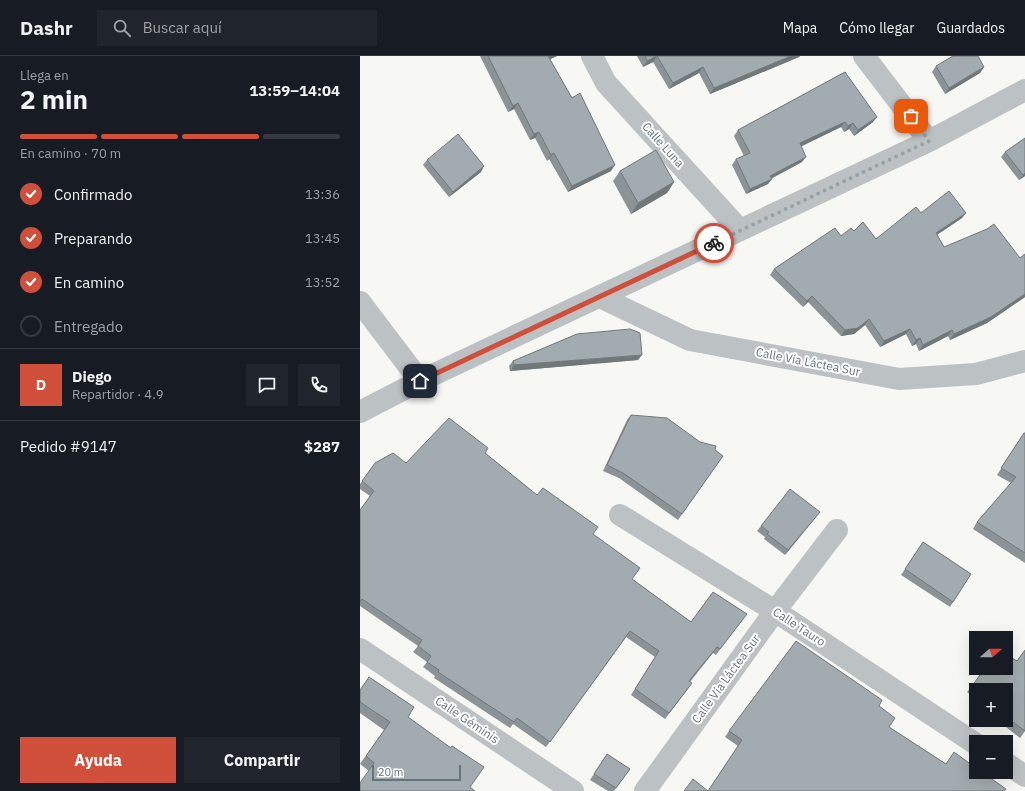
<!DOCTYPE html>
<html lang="es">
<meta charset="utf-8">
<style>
body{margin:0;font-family:"IBM Plex Sans",sans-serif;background:#20242c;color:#f1f3f6;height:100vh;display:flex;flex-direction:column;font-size:15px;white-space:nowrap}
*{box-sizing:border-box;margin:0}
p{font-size:13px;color:#9ea1a6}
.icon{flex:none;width:22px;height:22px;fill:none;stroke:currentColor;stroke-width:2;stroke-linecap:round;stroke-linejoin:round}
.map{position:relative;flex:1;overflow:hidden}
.side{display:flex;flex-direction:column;background:#171b24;width:360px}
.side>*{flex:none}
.needle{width:26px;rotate:69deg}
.fabs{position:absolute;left:609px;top:575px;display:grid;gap:8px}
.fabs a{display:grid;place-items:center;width:44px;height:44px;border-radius:0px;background:#171b24;box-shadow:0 4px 16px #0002;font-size:20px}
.scale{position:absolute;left:12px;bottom:10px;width:89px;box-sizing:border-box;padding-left:4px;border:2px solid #65757c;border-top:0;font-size:11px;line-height:14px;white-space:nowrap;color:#65757c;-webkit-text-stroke:3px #fff;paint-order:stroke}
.pin{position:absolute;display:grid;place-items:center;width:34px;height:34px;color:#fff;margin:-17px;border-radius:8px;box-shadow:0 2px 6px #0006}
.courier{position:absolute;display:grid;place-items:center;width:40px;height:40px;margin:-20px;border:3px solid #d04f3b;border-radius:50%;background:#fff;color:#222;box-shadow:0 1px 5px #0007}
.headline em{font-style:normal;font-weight:800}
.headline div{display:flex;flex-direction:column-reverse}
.headline{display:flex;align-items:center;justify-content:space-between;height:68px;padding:0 20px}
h1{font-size:26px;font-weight:800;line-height:30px}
.bar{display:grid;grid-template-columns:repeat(4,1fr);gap:6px 4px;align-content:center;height:48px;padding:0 20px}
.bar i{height:5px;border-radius:3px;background:#363941}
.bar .current{background:#d04f3b}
.bar p{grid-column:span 4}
.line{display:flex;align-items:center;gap:10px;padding:0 20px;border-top:1px solid #363941}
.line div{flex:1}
.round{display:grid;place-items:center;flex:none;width:42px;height:42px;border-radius:0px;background:#20242c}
ol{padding:0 20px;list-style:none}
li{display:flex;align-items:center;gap:12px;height:44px}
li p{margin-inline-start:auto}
li .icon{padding:4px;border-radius:50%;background:#d04f3b;color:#fff;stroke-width:4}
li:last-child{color:#9ea1a6}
li i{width:22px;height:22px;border:2px solid #363941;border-radius:50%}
.primary-button{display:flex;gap:8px;margin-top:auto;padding:8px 20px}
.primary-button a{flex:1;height:46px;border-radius:0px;background:#d04f3b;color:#fff;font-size:16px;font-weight:800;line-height:46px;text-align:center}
.primary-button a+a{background:#20242c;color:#f1f3f6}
header{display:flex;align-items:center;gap:24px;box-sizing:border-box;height:56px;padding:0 20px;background:#171b24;border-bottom:1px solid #363941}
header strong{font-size:19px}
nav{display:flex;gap:22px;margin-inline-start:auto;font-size:14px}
.search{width:280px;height:36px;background:#20242c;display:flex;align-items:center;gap:10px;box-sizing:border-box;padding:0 14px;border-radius:0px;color:#9ea1a6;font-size:15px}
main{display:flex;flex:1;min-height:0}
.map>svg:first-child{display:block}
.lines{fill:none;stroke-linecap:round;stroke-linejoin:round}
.minor{stroke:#bcc1c4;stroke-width:22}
.wall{fill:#8b9396}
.shaded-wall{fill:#71787a}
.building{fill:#a2abaf;stroke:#71787a}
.done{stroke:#98a2a6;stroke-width:4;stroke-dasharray:0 7.2}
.route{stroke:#d04f3b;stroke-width:5}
.labels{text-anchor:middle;stroke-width:4;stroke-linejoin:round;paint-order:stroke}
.street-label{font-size:12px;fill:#65757c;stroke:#fff}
</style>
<header>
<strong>Dashr</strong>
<div class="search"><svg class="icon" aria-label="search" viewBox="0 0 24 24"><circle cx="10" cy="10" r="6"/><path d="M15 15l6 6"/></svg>Buscar aquí</div>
<nav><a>Mapa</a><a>Cómo llegar</a><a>Guardados</a></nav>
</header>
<main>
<section class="side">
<div class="headline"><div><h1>2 min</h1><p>Llega en</p></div><em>13:59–14:04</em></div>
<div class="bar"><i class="current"></i><i class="current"></i><i class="current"></i><i></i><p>En camino · 70 m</p></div>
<ol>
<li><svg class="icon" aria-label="check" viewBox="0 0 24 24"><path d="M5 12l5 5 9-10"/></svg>Confirmado<p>13:36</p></li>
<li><svg class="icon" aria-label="check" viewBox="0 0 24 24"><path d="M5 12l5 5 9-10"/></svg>Preparando<p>13:45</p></li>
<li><svg class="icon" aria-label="check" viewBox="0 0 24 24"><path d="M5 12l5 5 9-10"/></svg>En camino<p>13:52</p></li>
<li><i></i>Entregado</li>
</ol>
<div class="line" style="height:72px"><b class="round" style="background:#d04f3b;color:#fff">D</b><div><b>Diego</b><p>Repartidor · 4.9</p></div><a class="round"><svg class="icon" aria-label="chat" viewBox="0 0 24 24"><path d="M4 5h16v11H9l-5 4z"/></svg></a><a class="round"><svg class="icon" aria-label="phone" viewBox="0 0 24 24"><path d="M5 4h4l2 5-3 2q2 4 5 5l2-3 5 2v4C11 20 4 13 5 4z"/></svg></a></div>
<div class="line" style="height:52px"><div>Pedido #9147</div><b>$287</b></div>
<div class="primary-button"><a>Ayuda</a><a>Compartir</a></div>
</section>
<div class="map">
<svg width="665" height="735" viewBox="0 0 665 735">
<rect width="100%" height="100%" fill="#f7f7f4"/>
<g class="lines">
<path class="minor" d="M232,0L246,27L380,174
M504,0L569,85
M240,241L330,284L539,323L616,318L665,305
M0,246L60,325
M0,356L60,325L569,85L665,34
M260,459L415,555L616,688
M0,593L213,735
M646,707L665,720
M285,735L415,555L477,474"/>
</g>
<path class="wall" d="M120,0H197L190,3L251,115L208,136L189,103L187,105L175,82L170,84L154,53L148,56Z
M277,0H440L439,1L350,38L339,17L309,33L293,6L283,11Z
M576,10L624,11L620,17L585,38L572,16Z
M485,16L513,66L494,80L489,73L484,76L481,71L441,90L442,106L411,123L408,128L386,138L372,109L376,103L384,100L374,80L378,74Z
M665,82V120L659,124L641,101L645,96Z
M67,104L121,116L89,141L63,109Z
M260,115L314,126L307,137L271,158L253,125Z
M561,157L602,162L577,179L584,191L660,202L665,198V241L627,267L590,284L588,280L559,295L556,288L552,290L546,278L520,291L505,269L494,278L481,280L448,246L443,251L410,219L414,213L481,180L494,175L516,183Z
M278,304L150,315L149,310L153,305Z
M271,359L340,386L363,400L318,464L259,422L243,415L267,364Z
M664,377H665V507L613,473L617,466L651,427L637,419Z
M125,397L177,439L233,478L272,523L331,566L382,564L356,599L353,597L330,626L328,633L305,663L271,639L295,601L266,581L186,691L153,668L150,672L74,622L75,620L63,611L67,606L53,596L58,590L0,550V454L10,440L0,433V428L15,407H46Z
M456,461L425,499L404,483L405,481L397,475L401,470Z
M563,486L611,518L590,551L541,519Z
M650,605H657L665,675L660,682L637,664H646V634H616V643L607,636L612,630Z
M0,634L48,661L110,731L9,715L0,708L24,674L0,657Z
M519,650L529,671L586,708L616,712L348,735L378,690L365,681L369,675Z
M247,698L270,713L254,735H248L230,724Z"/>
<path class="shaded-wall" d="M188,0H197L184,6Z
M297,0L293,6L283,11L287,5Z
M431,0H440L439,1L350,38L354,32Z
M343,11L339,17L309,33L313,27Z
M624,11L620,17L585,38L589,32Z
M158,47L154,53L148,56L153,50Z
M517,61L513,66L494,80L498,74Z
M485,66L481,71L436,93L440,87Z
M493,67L489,73L484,76L488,70Z
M179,76L175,82L170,84L174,78Z
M194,97L189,103L187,105L191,99Z
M446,101L442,106L406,125L410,120Z
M255,109L251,115L208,136L212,130Z
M124,110L121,116L89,141L93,136Z
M665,117V120L659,124L663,119Z
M412,123L408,128L386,138L390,133Z
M314,126L307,137L271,158L278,147Z
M606,157L602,162L572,182L576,177Z
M665,238V241L627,267L590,284L594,278Z
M452,240L448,246L443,251L447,245Z
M509,263L505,269L494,278L481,280L485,274Z
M550,273L546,278L520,291L524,285Z
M592,274L588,280L559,295L563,289Z
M560,282L556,288L552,290L556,284Z
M282,299L278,304L150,315L154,309Z
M460,456L456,461L425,499L428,494Z"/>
<path class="building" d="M128,0H188L212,42L220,37L255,109L212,130L194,97L191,99L179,76L174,78L158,47L153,50Z
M285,0H431L354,32L343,11L313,27L297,0L287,5Z
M593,0H618L624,11L589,32L576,10Z
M485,16L517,61L498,74L493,67L488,70L485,66L440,87L446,101L410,120L412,123L390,133L376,103L390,97L378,74Z
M98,78L124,110L93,136L67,104Z
M665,82V117L663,119L645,96Z
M296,94L314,126L278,147L260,115Z
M589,135L606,157L576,177L584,191L627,173L634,168L660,202L665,198V238L631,261L594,278L592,274L563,289L560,282L556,284L550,273L524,285L509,263L498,272L485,274L452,240L447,245L414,213L475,172L481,180L491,172L494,175L503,166L516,183L556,151L561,157Z
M270,273L280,277L282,299L154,309L153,305L217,278Z
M271,359L307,362L340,386L356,390L355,394L363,400L322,458L263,417L247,409Z
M89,362L128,392L125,397L177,439L183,432L238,471L233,478L280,512L272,523L331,566L353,536L387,558L360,593L357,591L329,625L332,627L309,657L275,633L299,595L270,575L190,686L157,662L154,666L78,616L79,614L67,606L71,600L58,590L62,584L2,543L0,546V454L14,435L2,425L15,407L33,397L46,407Z
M664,377H665V497L617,466L656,421L641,412Z
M430,433L460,456L428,494L407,478L409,476L401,470Z
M563,486L611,518L593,546L545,513Z
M436,585L522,644L519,650L535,662L529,671L586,708L594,696L616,712V716H622L646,733L644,735H348L382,684L369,675Z
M665,594V675L646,661V634H617L612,630L625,612H646V602L650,605L652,602L657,605Z
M9,621L54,651L48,661L91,692L92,690L124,711L110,731L115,735H0V727L14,707L6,700L30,666L0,646V634Z
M247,698L270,713L256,732L234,718Z
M333,723L348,735H324Z"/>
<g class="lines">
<path class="done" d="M354,187L569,85L551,60"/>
<path class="route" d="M60,325L354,187"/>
</g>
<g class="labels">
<g class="street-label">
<text transform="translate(303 89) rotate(48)" y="4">Calle Luna</text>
<text transform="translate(448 306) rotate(11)" y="4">Calle Vía Láctea Sur</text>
<text transform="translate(439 571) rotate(33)" y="4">Calle Tauro</text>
<text transform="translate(366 623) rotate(-54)" y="4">Calle Vía Láctea Sur</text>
<text transform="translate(107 664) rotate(34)" y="4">Calle Géminis</text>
</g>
</g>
</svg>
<div class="fabs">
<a><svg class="needle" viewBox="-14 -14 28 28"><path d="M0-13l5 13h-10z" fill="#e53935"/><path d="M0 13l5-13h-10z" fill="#9ea1a6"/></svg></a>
<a>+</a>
<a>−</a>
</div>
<div class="scale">20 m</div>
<div class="pin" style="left:551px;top:60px;background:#ea580c"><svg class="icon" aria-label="bag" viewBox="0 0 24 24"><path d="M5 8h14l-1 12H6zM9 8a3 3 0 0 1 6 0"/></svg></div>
<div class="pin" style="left:60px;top:325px;background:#1f2937"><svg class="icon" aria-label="home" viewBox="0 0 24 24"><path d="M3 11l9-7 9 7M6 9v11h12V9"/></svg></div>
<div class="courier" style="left:354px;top:187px"><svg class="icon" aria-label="bike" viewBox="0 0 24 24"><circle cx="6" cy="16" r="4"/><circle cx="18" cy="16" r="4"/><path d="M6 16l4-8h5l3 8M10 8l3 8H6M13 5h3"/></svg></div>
</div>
</main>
